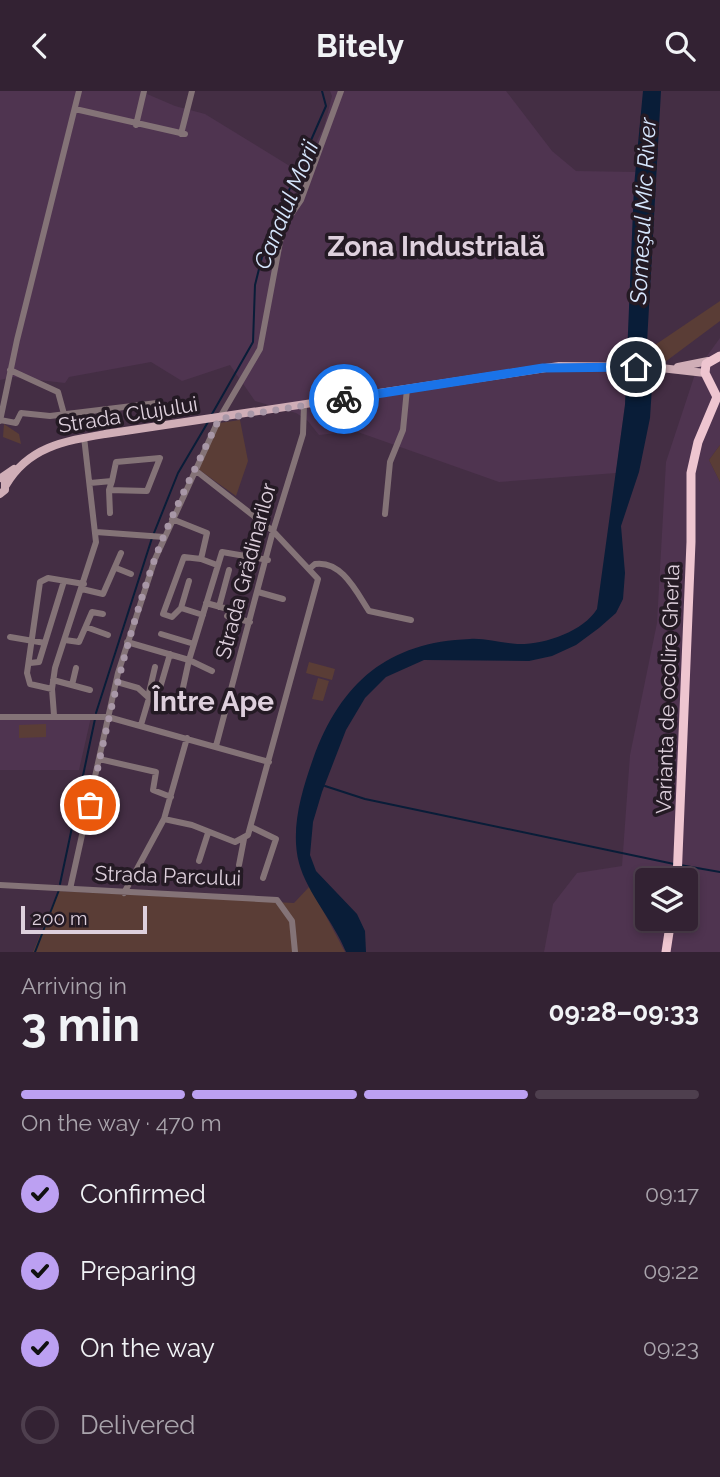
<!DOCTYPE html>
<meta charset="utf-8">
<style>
body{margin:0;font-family:Raleway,sans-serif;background:#3b2a3b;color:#f1f3f6;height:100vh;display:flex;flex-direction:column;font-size:26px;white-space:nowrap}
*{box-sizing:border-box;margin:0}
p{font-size:23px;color:#a9a4ac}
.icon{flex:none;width:38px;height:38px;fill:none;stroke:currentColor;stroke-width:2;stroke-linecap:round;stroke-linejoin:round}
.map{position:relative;height:861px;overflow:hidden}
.drawer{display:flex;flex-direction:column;background:#323;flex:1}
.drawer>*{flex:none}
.buttons{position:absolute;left:635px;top:777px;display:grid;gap:14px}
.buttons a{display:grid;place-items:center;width:63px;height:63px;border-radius:7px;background:#323;box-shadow:0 4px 10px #0003,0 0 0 2px #4e3f4e;font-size:35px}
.scale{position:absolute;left:21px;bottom:18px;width:126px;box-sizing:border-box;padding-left:7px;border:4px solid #ded0dd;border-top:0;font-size:19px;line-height:24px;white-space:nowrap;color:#ded0dd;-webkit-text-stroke:5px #241a24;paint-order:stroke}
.pin{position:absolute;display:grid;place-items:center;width:60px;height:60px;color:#fff;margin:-30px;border:4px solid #fff;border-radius:50%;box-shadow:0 2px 7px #0007}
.courier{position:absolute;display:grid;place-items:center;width:70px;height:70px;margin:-35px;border:5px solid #1a73e8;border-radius:50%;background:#fff;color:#222;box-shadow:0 2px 9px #0007}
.overview em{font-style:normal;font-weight:700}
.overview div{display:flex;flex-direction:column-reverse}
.overview{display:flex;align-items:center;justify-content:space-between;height:119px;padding:0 21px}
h1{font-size:46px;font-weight:700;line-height:52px}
.bar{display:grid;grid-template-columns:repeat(4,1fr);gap:10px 7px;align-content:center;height:84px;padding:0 21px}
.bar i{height:9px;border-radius:5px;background:#4e3f4e}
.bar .current{background:#bca0f2}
.bar p{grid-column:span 4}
ol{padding:0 21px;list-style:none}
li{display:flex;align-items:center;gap:21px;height:77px}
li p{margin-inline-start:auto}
li .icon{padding:7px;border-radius:50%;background:#bca0f2;color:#111;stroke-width:4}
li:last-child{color:#a9a4ac}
li i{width:38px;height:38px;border:4px solid #4e3f4e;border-radius:50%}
header{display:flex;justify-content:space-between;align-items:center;height:91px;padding:0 21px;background:#323;font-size:32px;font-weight:700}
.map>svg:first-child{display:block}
.built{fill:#4f3450;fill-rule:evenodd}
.green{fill:#5a3d36}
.water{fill:#091d38}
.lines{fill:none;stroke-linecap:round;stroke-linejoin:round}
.stream{stroke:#091d38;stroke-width:2}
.minor{stroke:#847377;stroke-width:6}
.major{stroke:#d0aeb7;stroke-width:8}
.highway{stroke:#eec5d0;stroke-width:9}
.done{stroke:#a897a7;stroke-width:7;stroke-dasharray:0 12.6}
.route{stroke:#1a73e8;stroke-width:9}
.labels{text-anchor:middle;stroke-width:7;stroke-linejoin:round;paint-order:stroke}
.street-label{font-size:21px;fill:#ded0dd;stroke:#241a24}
.water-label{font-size:23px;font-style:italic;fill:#d6e6fd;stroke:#241a24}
.district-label{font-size:28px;font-weight:bold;fill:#ded0dd;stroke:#241a24}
</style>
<header><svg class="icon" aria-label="back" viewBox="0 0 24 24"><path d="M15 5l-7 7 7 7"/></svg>Bitely<svg class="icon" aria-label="search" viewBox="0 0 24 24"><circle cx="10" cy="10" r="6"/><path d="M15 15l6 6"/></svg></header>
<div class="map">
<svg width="720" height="861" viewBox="0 0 720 861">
<rect width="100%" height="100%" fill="#442e44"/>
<path class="built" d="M0,0H140L175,15L205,23L301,82L324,36L332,5L330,0H506L552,60L576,80L636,81L625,313L616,382L499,391L355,340L319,344L307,329L296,322L255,310L230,274L182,290L151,271L69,286L65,292L13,286L0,289Z
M720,247V354L709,369L720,391V861H544L553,813L577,782L622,775L630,664L657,532L666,371L696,280ZM648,789H686V828H648Z
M91,626L79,679H0V629Z"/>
<path class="green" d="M720,210V230L665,271L651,270L649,258Z
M240,329L248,370L236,405L198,378L219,332Z
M4,333L19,343L21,353L3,346Z
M720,354V391L709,369Z
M309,571L335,578L332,589L306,582Z
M318,587L329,590L323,610L312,608Z
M46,633V646L19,647V634Z
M310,795L345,861H33L58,800L294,812Z"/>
<path class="water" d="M643,0H661L647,252L652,295L650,327L639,381L621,435L625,482L623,508L616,522L599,537L576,554L552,565L529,570L424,569L386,586L365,607L346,639L322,701L313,731L310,764L316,780L357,823L365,840L366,861H346C334,831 307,802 299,772C290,738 302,699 313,668C341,591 388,551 470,548C485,547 501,552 517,553C543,554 583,541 597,518L625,314L634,95Z"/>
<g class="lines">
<path class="stream" d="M212,323L253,251L255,194L265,154L326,15L322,0
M154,442L178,382L208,331
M96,622L152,447
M325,695L365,708L674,773
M680,774L720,781
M60,793L95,628
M35,861L59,799"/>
<path class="minor" d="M75,18L185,43
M136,34L144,0
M181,43L192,0
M10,279L58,301L64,323
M0,329L16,332L21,322L50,325L157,312
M0,330L17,249L79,0
M90,392L112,390L109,399L147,400L160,367L116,371L112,390
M109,399L110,422
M385,423L390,371L403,339L407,298
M172,428L207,442L201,468L217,474
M96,441L164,446
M201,468L184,466L163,523L172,526L181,517L203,524
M116,477L131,483
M309,478L315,473C342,469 357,502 369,520L411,529
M82,498L103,503L121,462
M258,501L283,508
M206,512L228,518
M219,516L229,479
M181,517L189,490
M227,525L250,531
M86,536L108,544
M161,543L194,553
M10,546L45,552
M65,549L79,551L92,521L103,523
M127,551L189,569L222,461L268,469
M189,569L212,580
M30,572L39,571L64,490
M53,589L90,599
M117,591L138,597L149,607L141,634
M72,594L76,577
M160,597L170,563
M52,598L30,593L27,582L40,491L48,487L84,493
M148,606L155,576
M179,615L189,569
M54,624L52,598L55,577L96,451L84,346
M0,626H108L269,671
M216,655L273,440L303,343L304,315
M99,668L156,681L153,699L171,706
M164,728L192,734L235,751L248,744L318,488L273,440L195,379
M251,736L276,748L263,787
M199,770L208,742
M239,774L244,748
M0,794L277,809L292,830L295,861
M70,798L118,582L155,468L219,328L260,258L283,135L301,109L341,0
M124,802L164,728L187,647"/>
<path class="major" d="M678,276L708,270
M1,387L14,378
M6,394C28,356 64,350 105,343L559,275L652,276L705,282
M0,403L5,399V391"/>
<path class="highway" d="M677,789L691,451V382L698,351L717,306L705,282L706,273L720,265
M666,861L671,828"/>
</g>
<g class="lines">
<path class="done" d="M90,714C107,631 126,550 154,470C172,421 197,375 219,328L344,308"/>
<path class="route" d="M344,308L543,277L636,276"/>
</g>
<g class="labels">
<g class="street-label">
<text transform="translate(128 324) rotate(-9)" y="7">Strada Clujului</text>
<text transform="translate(246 480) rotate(-75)" y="7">Strada Grădinarilor</text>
<text transform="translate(668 598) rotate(-88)" y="7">Varianta de ocolire Gherla</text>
<text transform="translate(168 785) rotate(2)" y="7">Strada Parcului</text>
</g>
<g class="water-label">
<text transform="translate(286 114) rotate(-68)" y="8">Canalul Morii</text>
<text transform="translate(643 120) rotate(-87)" y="8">Someşul Mic River</text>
</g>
<g class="district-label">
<text x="436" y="165">Zona Industrială</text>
<text x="213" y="620">Între Ape</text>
</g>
</g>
</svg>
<div class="buttons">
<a><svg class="icon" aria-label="layers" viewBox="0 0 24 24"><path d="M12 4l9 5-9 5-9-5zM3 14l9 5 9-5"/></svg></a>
</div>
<div class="scale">200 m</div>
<div class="pin" style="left:90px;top:714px;background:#ea580c"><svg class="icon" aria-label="bag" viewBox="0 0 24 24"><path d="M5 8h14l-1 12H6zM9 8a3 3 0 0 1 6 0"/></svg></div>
<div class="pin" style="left:636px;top:276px;background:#1f2937"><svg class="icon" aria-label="home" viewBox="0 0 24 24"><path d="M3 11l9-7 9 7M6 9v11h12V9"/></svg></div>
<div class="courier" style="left:344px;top:308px"><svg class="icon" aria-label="bike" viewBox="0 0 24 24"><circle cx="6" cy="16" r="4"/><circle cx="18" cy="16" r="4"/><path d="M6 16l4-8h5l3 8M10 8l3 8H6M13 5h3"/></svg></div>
</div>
<section class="drawer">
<div class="overview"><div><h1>3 min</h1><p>Arriving in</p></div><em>09:28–09:33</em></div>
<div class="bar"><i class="current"></i><i class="current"></i><i class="current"></i><i></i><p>On the way · 470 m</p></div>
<ol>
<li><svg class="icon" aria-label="check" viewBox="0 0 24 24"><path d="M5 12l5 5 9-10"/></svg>Confirmed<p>09:17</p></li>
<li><svg class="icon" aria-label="check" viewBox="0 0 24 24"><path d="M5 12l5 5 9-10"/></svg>Preparing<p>09:22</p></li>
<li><svg class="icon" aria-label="check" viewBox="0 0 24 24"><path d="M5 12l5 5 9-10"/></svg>On the way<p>09:23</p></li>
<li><i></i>Delivered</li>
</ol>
</section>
